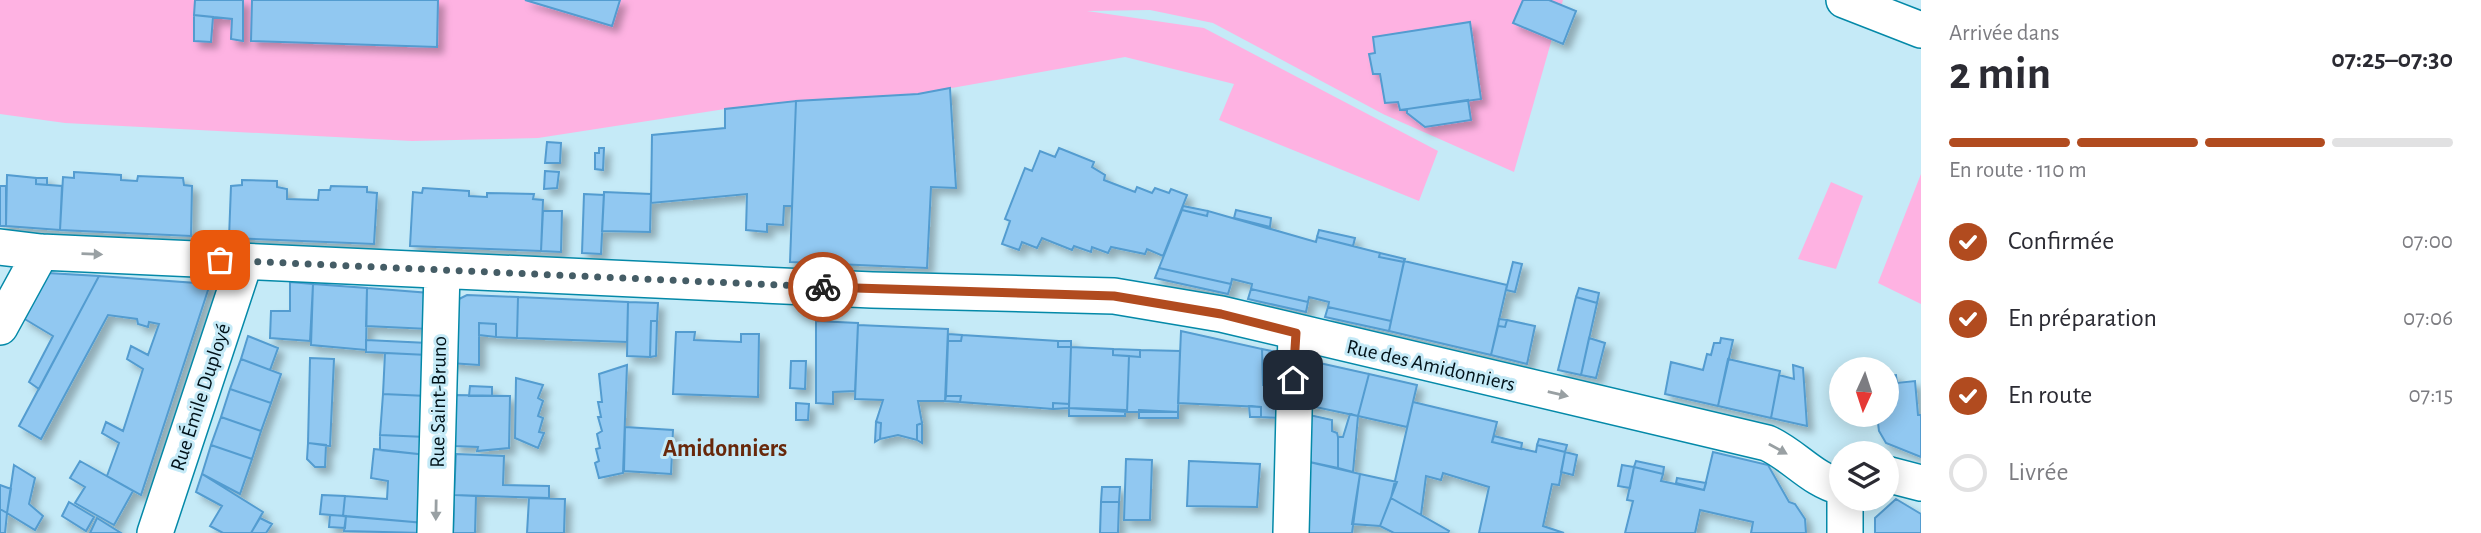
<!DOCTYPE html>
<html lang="fr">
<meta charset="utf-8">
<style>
body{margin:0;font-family:"Alegreya Sans",sans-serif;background:#f2f2f3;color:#2b2b33;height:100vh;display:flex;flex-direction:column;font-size:26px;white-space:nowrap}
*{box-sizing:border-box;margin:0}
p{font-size:23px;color:#7c7c81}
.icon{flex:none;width:38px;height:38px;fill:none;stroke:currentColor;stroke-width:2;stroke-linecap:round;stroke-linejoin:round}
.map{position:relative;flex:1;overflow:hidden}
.side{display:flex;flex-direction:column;background:#fff;width:560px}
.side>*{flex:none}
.needle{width:46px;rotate:183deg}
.buttons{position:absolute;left:1829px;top:357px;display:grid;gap:14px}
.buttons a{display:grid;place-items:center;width:70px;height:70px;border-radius:50%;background:#fff;box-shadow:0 4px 18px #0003;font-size:35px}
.pin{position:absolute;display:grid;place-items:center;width:60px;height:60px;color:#fff;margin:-30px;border-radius:14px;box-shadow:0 4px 10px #0006}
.courier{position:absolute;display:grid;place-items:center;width:70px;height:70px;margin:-35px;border:5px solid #b14b1f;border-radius:50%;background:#fff;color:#222;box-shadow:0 2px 9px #0007}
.summary em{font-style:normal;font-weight:700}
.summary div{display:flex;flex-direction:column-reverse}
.summary{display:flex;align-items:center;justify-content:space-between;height:119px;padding:0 28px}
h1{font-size:46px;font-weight:700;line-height:52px}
.bar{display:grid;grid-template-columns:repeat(4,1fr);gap:10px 7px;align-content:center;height:84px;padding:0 28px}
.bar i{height:9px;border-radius:5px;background:#e1e1e2}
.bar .selected{background:#b14b1f}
.bar p{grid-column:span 4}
ol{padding:0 28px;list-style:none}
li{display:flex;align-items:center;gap:21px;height:77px}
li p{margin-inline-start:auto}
li .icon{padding:7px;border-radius:50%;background:#b14b1f;color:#fff;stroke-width:4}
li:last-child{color:#7c7c81}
li i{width:38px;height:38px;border:4px solid #e1e1e2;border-radius:50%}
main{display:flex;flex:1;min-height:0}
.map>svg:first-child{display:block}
.green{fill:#feb2e2}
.building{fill:#91c8f1;stroke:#539cd0;stroke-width:2;filter:url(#shadow)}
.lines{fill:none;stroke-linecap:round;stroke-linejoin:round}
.minor-casing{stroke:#0489a8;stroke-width:38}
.minor{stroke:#fff;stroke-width:35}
.oneway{fill:#99a0a3}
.done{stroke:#455d66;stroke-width:7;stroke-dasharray:0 12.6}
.route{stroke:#b14b1f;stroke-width:9}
.labels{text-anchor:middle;stroke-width:6;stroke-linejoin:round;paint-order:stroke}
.street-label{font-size:21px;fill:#001118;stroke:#c5eaf7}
.quarter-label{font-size:24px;font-weight:bold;fill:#68280b;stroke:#c5eaf7}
</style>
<main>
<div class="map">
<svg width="1921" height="533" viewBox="0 0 1921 533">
<defs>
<filter id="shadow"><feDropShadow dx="6" dy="6" stdDeviation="3.5" flood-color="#0004"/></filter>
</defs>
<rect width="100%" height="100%" fill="#c5eaf7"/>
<path class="green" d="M0,0H1563L1514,172L1383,114L1213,23L1150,10L1087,11L1204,28L1438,151L1419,201L1219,120L1234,84L1125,57L918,94L725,109L538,138L412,141L65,123L0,114Z
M1921,174V304L1878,283Z
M1831,182L1863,196L1836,269L1798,259Z"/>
<path class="building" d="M195,0H243V41L231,39L232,19L194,15Z
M252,0H438L437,47L251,41Z
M525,0H620L612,26Z
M1523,0H1549L1576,11L1563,44L1513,23Z
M194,15L213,17L211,42L194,41Z
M1470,22L1481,99L1400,110L1398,102L1385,103L1380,74H1373L1369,54L1375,53L1373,37Z
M950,88L956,188L931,187L927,268L790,262L796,101L918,94Z
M1468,100L1471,120L1425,127L1407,113V109Z
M796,101L792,206H784L783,225L767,224V232L746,230L747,194L651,203L652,135L725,128V109Z
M547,142L561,143L560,163H545Z
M599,148H604L603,170L595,169V153H599Z
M1059,148L1094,162L1092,167L1105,175L1104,180L1135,192L1137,187L1152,193L1155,188L1169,193L1171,189L1187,195L1163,256L1147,249L1145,254L1111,247L1108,253L1092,247L1091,252L1074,246L1072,250L1042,238L1037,248L1022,242L1019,250L1002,244L1010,221L1005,219L1025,168L1032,171L1040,151L1055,157Z
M545,171L559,172L557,188L544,189Z
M74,172L121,175V180L137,181L138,176L183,178L184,185L192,186L191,236L60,230L63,177L74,178Z
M7,175L36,178V184L62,186L60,230L6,226Z
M36,178H47V185L36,184Z
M242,180L277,181V187L287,189V199L318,200L319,190H330L331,186L367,187V192L377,193L374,244L229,238L231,186L242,185Z
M0,186H6V226H0Z
M423,188L469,191V196L487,197V193L534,194L533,199L543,200L541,251L410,246L413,192L422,193Z
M604,192L651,194L650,232L602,231Z
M584,194L604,195L601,254L582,253Z
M1183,206L1208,211L1207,216L1182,210Z
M1182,210L1207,216L1208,211L1316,242L1317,237L1380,253L1379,257L1404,262L1391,321L1328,307L1329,302L1309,297L1308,302L1251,289L1252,284L1232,279L1231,284L1159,268Z
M1236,210L1271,218L1270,227L1234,218Z
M543,211H562L561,252L541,251Z
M1319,230L1355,238L1353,246L1317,237Z
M1380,253L1405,259L1404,262L1379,257Z
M1404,261L1507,285L1491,355L1389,331Z
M1513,262L1522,264L1515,292L1506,290Z
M1159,268L1231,284L1228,294L1155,278Z
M47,273L99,276L39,389L29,382L53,336L23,318Z
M99,276L210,284L141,495L107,476L119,443L102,433L106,422L123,431L143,369L127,359L131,346L148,355L159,324L149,322L148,327L138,324L137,319L108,315L41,439L19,426Z
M290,282L313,284L310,341L270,338L271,311H290Z
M313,284L367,288L366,350L311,345Z
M367,288L430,293L429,329L366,326Z
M1579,288L1599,293L1597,303L1576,297Z
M1251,289L1308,302L1306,312L1248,299Z
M467,295L518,297L517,338L496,337V324L479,323V365L450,363L453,302Z
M518,297L628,302L627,342L517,338Z
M1576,297L1597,303L1581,375L1558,370Z
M628,302L658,303L657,321H651L650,357L627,356Z
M1328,307L1391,321L1389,331L1325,317Z
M1499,319L1507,320L1505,327L1498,326Z
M1507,320L1535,326L1527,364L1491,355L1498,326L1505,327Z
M651,321H657L656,356L650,357Z
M816,321L858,323L855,391L833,392V404L816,403Z
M479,323L496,324V337L479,335Z
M858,325L948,329L945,401H918L922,423L917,425V440L898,435L880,439L881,423L876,422L883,400L855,399Z
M1181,331L1262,349L1263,385L1280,386V418L1261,417V407L1178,403Z
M676,332H695L694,340L741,342V334H759L758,397L673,394Z
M948,334L962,335L961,341H948Z
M962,335L1058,341V347H1071L1069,404L1053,403V409L960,402L961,396H946L948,341H961Z
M248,336L278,348L270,370L241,359Z
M1589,338L1605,343L1596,378L1581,375Z
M1721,338L1733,340L1718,406L1665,394L1671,362L1703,370L1707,354L1711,355L1714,343H1720Z
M366,340L428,343V355L366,352Z
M1058,341H1071V347H1058Z
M1071,347L1113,349V355L1129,356L1127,412L1069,408Z
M1113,349L1140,350V357L1113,355Z
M1262,349L1281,353L1280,386L1263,385Z
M1140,350L1180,351L1178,412H1127L1129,356L1140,357Z
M385,353L428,355L427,396L383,394Z
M310,358L334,359L330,446L308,443Z
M241,359L281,374L271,403L230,389Z
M1728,359L1780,371L1771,418L1718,406Z
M1306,360L1369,374L1358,416L1306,405Z
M791,361H806L805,389L790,388Z
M627,365L623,473L599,478L595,463L599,461L596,449L600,448L597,434L602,431L598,417H601L598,402H602L599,374Z
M1793,365L1803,368L1807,426L1771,418L1779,375L1794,379Z
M1369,374L1417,385L1407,427L1358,416Z
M1896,375L1897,383L1915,381L1918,415H1921V457L1886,443L1879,431L1877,415H1886V376Z
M516,378L543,385L538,398L543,401L538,416L543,418L539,432L544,433L538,448L515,438Z
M470,386L492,387V396H469Z
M230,389L271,403L261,431L221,417Z
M383,394L427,396L426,437L380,435Z
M454,395L510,396L509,448L477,451L478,447L454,446Z
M946,396H961L960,402L945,401Z
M1413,402L1497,422L1492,442L1536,452L1537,445L1565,452L1559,485L1552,484L1543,526L1564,533H1479L1489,487L1443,473L1441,480L1426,476L1421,515L1391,498Z
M796,403L809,404L808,420H796Z
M1053,403L1069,404V408L1053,409Z
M1249,406L1261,407V417H1250Z
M1069,408L1125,410V416H1069Z
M1139,410L1178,412V418H1139Z
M1305,414L1332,420V431L1337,433L1338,437V468L1305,461Z
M1350,414L1358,416L1353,472L1338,468V437H1343Z
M221,417L261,431L252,459L211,445Z
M876,422L881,423L880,439L875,442Z
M922,423V443L917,440V425Z
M625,427L673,430L671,474L624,471Z
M380,435L426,437V455L380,450Z
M1494,436L1522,443L1521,449L1492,442Z
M1539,439L1567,445L1565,452L1537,445Z
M308,443L326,445L325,467H315L307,459Z
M211,445L252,459L240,494L202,474Z
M374,449L426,455L424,523L343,516L345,496L387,499L388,481L371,478Z
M1565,452L1577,455L1573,475L1561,472Z
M1713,452L1768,465L1789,502L1795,504L1805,519L1806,533H1751L1753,522L1700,510L1695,533H1625L1633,501L1627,500L1634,467L1663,474L1661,481L1704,490Z
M456,454L504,456L503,485L549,486V498L454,495Z
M1126,459L1152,460L1150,520H1124Z
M80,461L133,491L114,525L75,503L85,487L70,478Z
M1189,461L1260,464L1257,507L1187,506Z
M1305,461L1360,474L1352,533H1305Z
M1636,461L1664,467L1663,474L1634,467Z
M14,465L35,478L29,504L43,516L35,530L7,513Z
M1622,465L1634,467L1630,488L1618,486Z
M202,474L263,512L251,533H223L210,526L222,506L196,492Z
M1360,474L1397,482L1380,526L1352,524Z
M1677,478L1706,483L1704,490L1676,483Z
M0,485L11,489L7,513L0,509Z
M1102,487H1120L1119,502H1101Z
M322,495L345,496L343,516L320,514Z
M454,495L476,496L475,533H453Z
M529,498L565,499L564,533H527Z
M1391,498L1449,531L1448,533H1394L1380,526Z
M1896,499L1921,514V533H1875V518Z
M69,502L94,517L86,531L62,516Z
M1101,502H1119L1118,533H1100Z
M0,509L7,513L5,533H0Z
M330,515L346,516L345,528L329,527Z
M346,516L424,523L423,533L344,531Z
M97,518L121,533H90Z
M260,518L272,524L266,533H251Z"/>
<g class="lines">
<g class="minor-casing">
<path id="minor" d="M1844,0L1921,30
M0,247L41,252L872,290L1114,296L1221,314L1767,443C1794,455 1812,480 1841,487
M0,327L41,252
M1886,474L1921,483
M155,533L245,261
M435,533L442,271
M1291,533L1296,333
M1845,533V499"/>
</g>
<use href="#minor" class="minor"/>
</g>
<defs><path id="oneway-solid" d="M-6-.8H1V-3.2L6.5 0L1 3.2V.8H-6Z" transform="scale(1.75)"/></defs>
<g class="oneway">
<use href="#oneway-solid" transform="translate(92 254) rotate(2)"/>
<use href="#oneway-solid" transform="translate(1558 394) rotate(13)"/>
<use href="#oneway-solid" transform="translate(1778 449) rotate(29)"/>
<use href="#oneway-solid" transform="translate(436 510) rotate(91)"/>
</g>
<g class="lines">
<path class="done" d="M220,260L823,287"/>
<path class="route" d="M823,287L1114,296L1221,314L1296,333L1293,380"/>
</g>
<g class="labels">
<g class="street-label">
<text transform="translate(1431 365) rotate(13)" y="7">Rue des Amidonniers</text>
<text transform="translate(200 397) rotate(-72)" y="7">Rue Émile Duployé</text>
<text transform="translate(438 402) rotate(-89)" y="7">Rue Saint-Bruno</text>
</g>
<g class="quarter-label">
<text x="725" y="456">Amidonniers</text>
</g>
</g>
</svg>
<div class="buttons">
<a><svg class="needle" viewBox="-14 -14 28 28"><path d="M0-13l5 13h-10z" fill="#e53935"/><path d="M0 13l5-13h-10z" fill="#7c7c81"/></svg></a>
<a><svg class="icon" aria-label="layers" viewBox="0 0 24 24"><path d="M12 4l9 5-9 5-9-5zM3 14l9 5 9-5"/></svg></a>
</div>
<div class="pin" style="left:220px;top:260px;background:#ea580c"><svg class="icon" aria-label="bag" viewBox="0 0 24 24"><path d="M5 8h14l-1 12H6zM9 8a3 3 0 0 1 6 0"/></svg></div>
<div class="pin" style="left:1293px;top:380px;background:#1f2937"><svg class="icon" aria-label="home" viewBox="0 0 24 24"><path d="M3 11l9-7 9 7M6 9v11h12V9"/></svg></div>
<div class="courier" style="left:823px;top:287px"><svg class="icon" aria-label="bike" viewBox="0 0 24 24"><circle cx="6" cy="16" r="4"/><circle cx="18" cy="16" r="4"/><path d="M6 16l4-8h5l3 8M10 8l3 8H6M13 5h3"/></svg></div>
</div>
<section class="side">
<div class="summary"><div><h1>2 min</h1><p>Arrivée dans</p></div><em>07:25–07:30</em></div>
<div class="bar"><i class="selected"></i><i class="selected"></i><i class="selected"></i><i></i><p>En route · 110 m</p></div>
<ol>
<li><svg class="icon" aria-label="check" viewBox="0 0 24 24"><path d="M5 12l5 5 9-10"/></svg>Confirmée<p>07:00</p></li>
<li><svg class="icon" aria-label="check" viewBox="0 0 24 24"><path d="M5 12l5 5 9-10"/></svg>En préparation<p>07:06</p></li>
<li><svg class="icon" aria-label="check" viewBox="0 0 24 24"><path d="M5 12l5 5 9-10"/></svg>En route<p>07:15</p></li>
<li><i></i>Livrée</li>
</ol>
</section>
</main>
